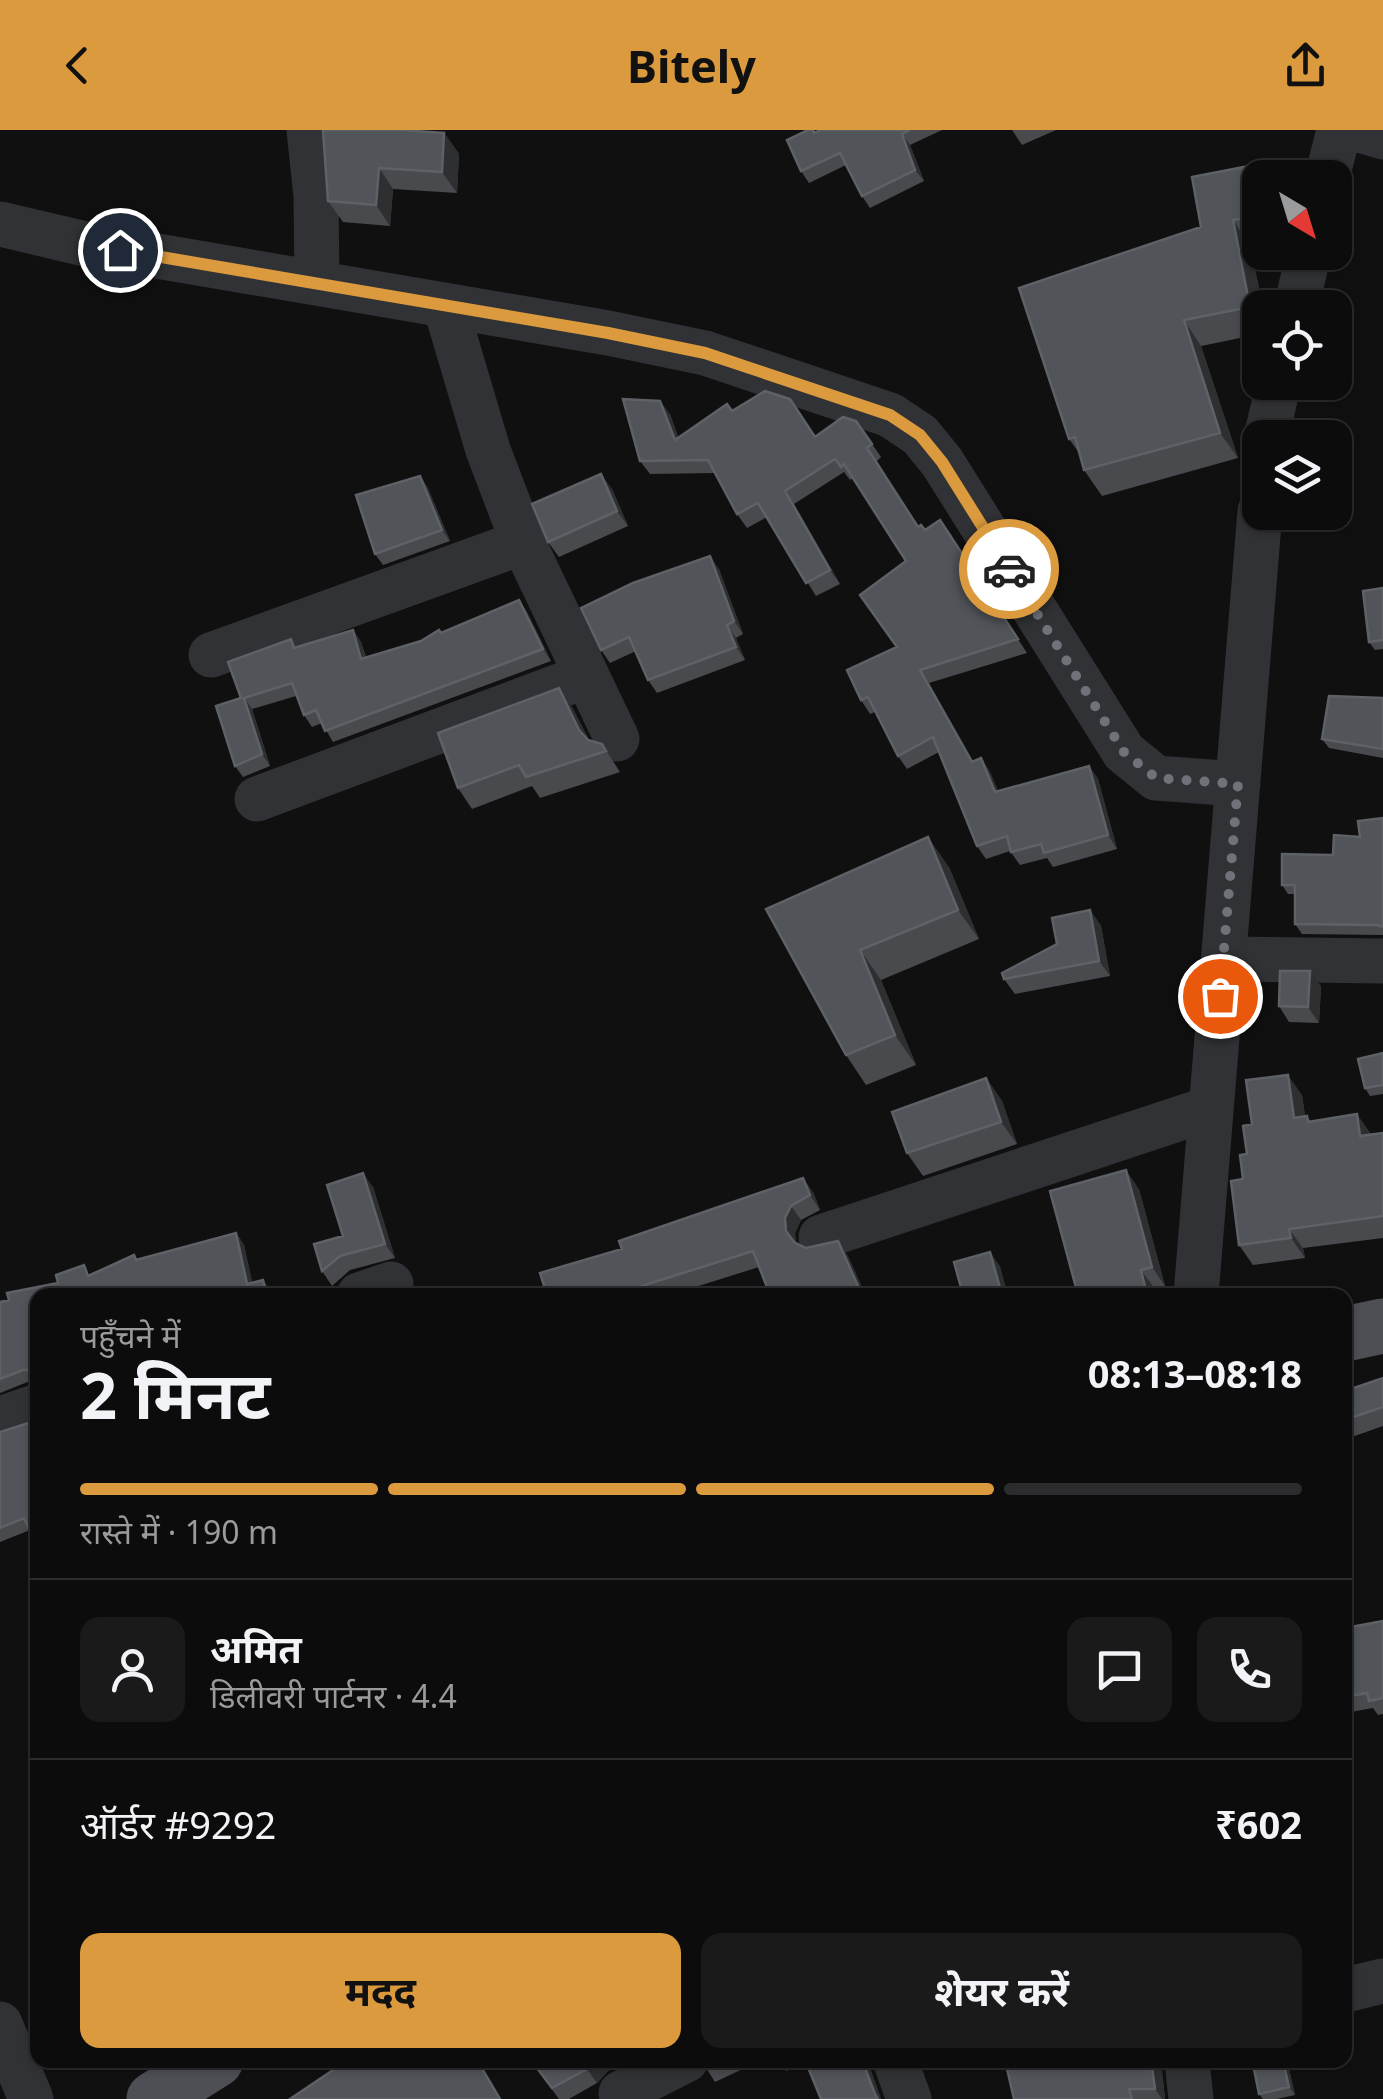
<!DOCTYPE html>
<html lang="hi">
<meta charset="utf-8">
<style>
body{margin:0;font-family:"Noto Sans","Noto Sans Devanagari",sans-serif;background:#1a1a1b;color:#f1f3f6;height:100vh;display:flex;flex-direction:column;font-size:38px;white-space:nowrap}
*{box-sizing:border-box;margin:0}
p{font-size:32px;color:#9a9b9d}
.icon{flex:none;width:55px;height:55px;fill:none;stroke:currentColor;stroke-width:2;stroke-linecap:round;stroke-linejoin:round}
.map{position:relative;flex:1;overflow:hidden}
.panel{position:absolute;left:30px;top:1158px;width:1322px;height:780px;display:flex;flex-direction:column;background:#0c0c0d;border-radius:20px;box-shadow:0 2px 8px #0004,0 0 0 2px #2c2c2e}
.panel>*{flex:none}
.needle{width:65px;rotate:142deg}
.tools{position:absolute;left:1242px;top:30px;display:grid;gap:20px}
.tools a{display:grid;place-items:center;width:110px;height:110px;border-radius:20px;background:#0c0c0d;box-shadow:0 2px 8px #0004,0 0 0 2px #2c2c2e;font-size:50px}
.pin{position:absolute;display:grid;place-items:center;width:85px;height:85px;color:#fff;margin:-42px;border:5px solid #fff;border-radius:50%;box-shadow:0 2px 10px #0007}
.courier{position:absolute;display:grid;place-items:center;width:100px;height:100px;margin:-50px;border:8px solid #db9a3d;border-radius:50%;background:#fff;color:#222;box-shadow:0 2px 12px #0007}
.overview em{font-style:normal;font-weight:700}
.overview div{display:flex;flex-direction:column-reverse}
.overview{display:flex;align-items:center;justify-content:space-between;height:170px;padding:0 50px}
h1{font-size:65px;font-weight:700;line-height:75px}
.bar{display:grid;grid-template-columns:repeat(4,1fr);gap:15px 10px;align-content:center;height:120px;padding:0 50px}
.bar i{height:12px;border-radius:8px;background:#2c2c2e}
.bar .active{background:#db9a3d}
.bar p{grid-column:span 4}
.line{display:flex;align-items:center;gap:25px;padding:0 50px;border-top:2px solid #2c2c2e}
.line div{flex:1}
.round{display:grid;place-items:center;flex:none;width:105px;height:105px;border-radius:20px;background:#1a1a1b}
.button{display:flex;gap:20px;margin-top:auto;padding:20px 50px}
.button a{flex:1;height:115px;border-radius:20px;background:#db9a3d;color:#111;font-size:40px;font-weight:700;line-height:115px;text-align:center}
.button a+a{background:#1a1a1b;color:#f1f3f6}
header{display:flex;justify-content:space-between;align-items:center;height:130px;padding:0 50px;background:#db9a3d;color:#111;font-size:45px;font-weight:700}
.map>svg:first-child{display:block}
.lines{fill:none;stroke-linecap:round;stroke-linejoin:round}
.minor{stroke:#313235;stroke-width:45}
.major{stroke:#4d4f54;stroke-width:55}
.wall{fill:#484a4d}
.shaded-wall{fill:#2d2f31}
.building{fill:#515458;stroke:#5e6166;stroke-width:2.5}
.done{stroke:#6f7278;stroke-width:10;stroke-dasharray:0 18}
.route{stroke:#db9a3d;stroke-width:12}
</style>
<header><svg class="icon" aria-label="back" viewBox="0 0 24 24"><path d="M15 5l-7 7 7 7"/></svg>Bitely<svg class="icon" aria-label="share" viewBox="0 0 24 24"><path d="M12 15V3M7 8l5-5 5 5M5 13v7h14v-7"/></svg></header>
<div class="map">
<svg width="1383" height="1969" viewBox="0 0 1383 1969">
<rect width="100%" height="100%" fill="#101011"/>
<g class="lines">
<path class="minor" d="M309,0L316,66L317,153
M1359,0L1383,7
M1327,48L1339,0
M0,94L81,113L608,203L705,223L890,285L920,305L942,332L1124,622L1156,648L1238,654
M445,175L488,320L523,412L617,609
M1296,178L1309,122
M1266,308L1279,252
M211,525L523,412
M257,669L586,546
M1224,829L1383,831
M821,1107L1211,978
M359,1165L391,1154
M1196,1165L1260,381
M0,1289L38,1276
M1345,1860L1383,1851
M0,1894L31,1969
M895,1930L909,1969
M1187,1930L1191,1969
M621,1963L686,1930"/>
<path class="major" d="M1345,1204L1383,1196
M154,1969L216,1930"/>
</g>
<path class="wall" d="M323,0L444,3L459,24L457,63L393,59L390,96L343,92L328,71Z
M814,0L815,2L821,0H942L910,15L924,51L870,78L862,66L846,35L809,53L801,41Z
M1012,0H1056L1022,15Z
M1260,52V114L1250,115L1263,178H1260V204L1201,216L1238,328L1102,366L1084,340L1080,324L1069,309L1201,97Z
M732,281L815,307L856,291L881,327L877,331L918,397L925,400L950,404L1027,523L929,553L973,631L981,628L990,642L998,661L1089,636L1098,649L1117,719L1053,737L1047,728L1020,735L1010,721L986,729L977,716L939,622L907,639L898,626L875,582L870,584L861,570L897,517L906,431L853,348L850,350L844,342L794,374L840,454L816,466L767,387L747,398L737,384L715,343L650,344L640,331L670,284L678,307Z
M427,356L450,411L383,435L375,424Z
M612,359L628,396L559,427L548,412Z
M719,439L743,504L736,508L745,530L657,563L648,550L636,521L610,533L601,520Z
M1383,458V519L1375,520L1369,512Z
M519,470L527,482L551,531L333,612L322,593L312,597L304,585L296,566L252,579L270,636L243,647L235,636L241,568L297,517L353,500L361,512L366,527L421,511Z
M559,558L573,579L589,610L602,614L620,642L540,668L532,656L472,679L458,658Z
M1383,568V628L1329,618L1322,609Z
M1383,688V805L1302,804L1295,794V764H1288L1282,755L1333,725L1360,707Z
M949,737L979,809L881,850L916,935L866,955L846,925L766,779Z
M1090,780L1101,796L1110,846L1015,864L1004,849L1057,814Z
M1321,856L1319,893L1289,892L1279,876Z
M1383,923V964L1370,966L1365,958Z
M986,948L1002,971L1017,1014L923,1046L907,1023Z
M1302,965L1305,986H1307L1311,992L1371,1005L1383,1003V1108L1303,1118L1305,1128L1253,1135L1239,1115L1243,1049L1252,994Z
M373,1057L395,1128L350,1140L332,1156L322,1141Z
M1139,1059L1165,1156L1155,1159L1078,1165Z
M813,1062L820,1080L801,1090L795,1103L796,1114L806,1118L848,1126L759,1137L670,1165H547Z
M236,1103L244,1115L252,1152L271,1161L38,1165V1251H30L0,1263V1172L91,1144L134,1125L137,1130Z
M1383,1248V1296L1349,1308L1345,1302V1261Z
M38,1290V1408L36,1409L30,1400L0,1412V1302Z
M1383,1491V1584L1378,1585L1373,1578L1345,1583V1498Z
M530,1930H628L609,1940L597,1953L569,1969H559Z
M701,1930H762L715,1952Z
M778,1930H869L870,1938L881,1969H821L806,1933L786,1941Z
M1161,1933L1165,1969H1014Z
M1289,1939L1295,1965L1277,1969H1263L1259,1964Z"/>
<path class="shaded-wall" d="M444,3L459,24L457,63L442,42Z
M902,4L910,15L924,51L915,40Z
M1249,36L1260,52V88L1258,86Z
M379,38L393,59L390,96L376,75Z
M1233,90L1250,115L1263,178H1260V191L1250,177Z
M1184,190L1201,216L1238,328L1220,303Z
M660,271L670,284L684,323L675,310Z
M601,344L612,359L628,396L617,381Z
M420,346L427,356L450,411L442,400Z
M785,361L794,374L840,454L830,440Z
M710,426L719,439L743,504L734,491Z
M519,470L527,482L551,531L543,519Z
M727,495L736,508L745,530L736,517Z
M353,500L361,512L369,540L361,529Z
M920,540L929,553L981,645L972,632Z
M559,558L573,579L594,621L579,600Z
M244,568L252,579L270,636L262,624Z
M981,628L990,642L1004,676L995,662Z
M1089,636L1098,649L1117,719L1108,705Z
M928,707L949,737L979,809L958,780Z
M1090,780L1101,796L1110,846L1099,831Z
M860,820L881,850L916,935L895,905Z
M1310,841L1321,856L1319,893L1308,877Z
M1288,945L1302,965L1308,1008L1294,988Z
M986,948L1002,971L1017,1014L1001,992Z
M1357,984L1371,1004L1360,1006Z
M1126,1040L1139,1059L1165,1156L1152,1137Z
M363,1043L373,1057L395,1128L385,1114Z
M803,1048L813,1062L820,1080L810,1065Z
M791,1076L801,1090L795,1103L796,1116L786,1101L785,1088Z
M1289,1099L1303,1118L1305,1128L1291,1108Z
M236,1103L244,1115L255,1165L247,1154Z
M838,1111L848,1126L866,1165H862Z
M990,1122L1000,1136L1008,1165H1002Z
M1141,1140L1155,1159L1156,1165H1147Z
M263,1150L271,1161L272,1165H267Z
M595,1930H602L609,1940L597,1953L587,1939Z
M862,1930H869L870,1938L881,1969H878L875,1964Z
M1151,1930H1161L1165,1969H1162L1155,1959Z
M1283,1931L1289,1939L1295,1965L1289,1957Z"/>
<path class="building" d="M323,0H401L444,3L442,42L379,38L376,75L328,71Z
M808,0H813L814,3L821,0H910L902,4L915,40L862,66L840,23L801,41L787,10Z
M1249,36L1258,86L1233,90L1250,177L1184,190L1220,303L1084,340L1075,307L1069,309L1019,158L1201,97L1192,47Z
M765,261L790,269L815,307L843,287L856,291L872,314L867,318L918,397L921,395L925,400L940,390L1018,509L920,540L972,632L981,628L995,662L1089,636L1108,705L1044,723L1041,714L1011,722L1007,706L977,716L933,607L898,626L868,567L861,570L847,540L897,517L860,465L906,431L844,334L841,337L835,329L785,361L830,440L806,453L758,373L737,384L708,330L640,331L623,269L660,271L675,310L727,274L732,281Z
M601,344L617,381L548,412L532,374Z
M420,346L442,400L375,424L356,365Z
M710,426L734,491L727,495L736,517L648,550L629,507L601,520L581,478L633,453Z
M1383,458V510L1369,512L1363,461Z
M519,470L543,519L325,601L316,580L304,585L292,553L244,568L262,624L235,636L216,576L241,568L228,532L291,509L294,518L353,500L361,529L421,511L439,500L441,503Z
M559,558L579,600L588,610L602,614L606,621L526,647L519,635L458,658L438,603Z
M1329,566L1383,568V619L1322,609Z
M1383,688V797L1377,795L1295,794V755H1282V724L1333,725L1334,705L1360,707L1358,691Z
M928,707L958,780L860,820L895,905L846,925L766,779Z
M1090,780L1099,831L1004,849L1002,843L1057,814L1052,788Z
M1280,841H1310L1308,877L1279,876Z
M1383,923V955L1365,958L1358,929Z
M1288,945L1294,988L1307,986L1308,992L1357,984L1360,1006L1383,1003V1086L1289,1099L1291,1108L1239,1115L1231,1051L1243,1049L1240,1025L1247,1024L1243,996L1252,994L1246,950Z
M986,948L1001,992L907,1023L892,982Z
M1126,1040L1152,1137L1141,1140L1147,1165H1078L1050,1061Z
M363,1043L385,1114L340,1126L322,1141L314,1114L343,1106L327,1055Z
M803,1048L810,1065L791,1076L785,1088L786,1101L794,1112L806,1118L838,1111L862,1165H770L753,1121L613,1165H547L540,1143L622,1119L619,1111Z
M236,1103L247,1154L263,1150L267,1165H38V1240H23L0,1249V1172L9,1170L7,1163L58,1153L56,1145L84,1135L88,1146L134,1125L136,1130Z
M990,1122L1002,1165H963L954,1132Z
M1383,1248V1277L1345,1290V1261Z
M38,1290V1394L28,1397L24,1388L0,1398V1302Z
M1383,1491V1568L1369,1571L1367,1563L1345,1567V1498Z
M348,1930H477L500,1969H290Z
M531,1930H595L587,1939L552,1958Z
M701,1930H722L705,1938Z
M805,1930H862L875,1964L878,1969H821Z
M1005,1930H1151L1155,1959H1129L1132,1969H1014Z
M1283,1931L1289,1957L1259,1964L1254,1939Z"/>
<g class="lines">
<path class="done" d="M1009,439L1124,622L1156,648L1238,654L1220,866"/>
<path class="route" d="M120,120L608,203L705,223L890,285L920,305L942,332L1009,439"/>
</g>
</svg>
<div class="tools">
<a><svg class="needle" viewBox="-14 -14 28 28"><path d="M0-13l5 13h-10z" fill="#e53935"/><path d="M0 13l5-13h-10z" fill="#9a9b9d"/></svg></a>
<a><svg class="icon" aria-label="locate" viewBox="0 0 24 24"><circle cx="12" cy="12" r="6"/><path d="M12 2v4M12 18v4M2 12h4M18 12h4"/></svg></a>
<a><svg class="icon" aria-label="layers" viewBox="0 0 24 24"><path d="M12 4l9 5-9 5-9-5zM3 14l9 5 9-5"/></svg></a>
</div>
<div class="pin" style="left:1220px;top:866px;background:#ea580c"><svg class="icon" aria-label="bag" viewBox="0 0 24 24"><path d="M5 8h14l-1 12H6zM9 8a3 3 0 0 1 6 0"/></svg></div>
<div class="pin" style="left:120px;top:120px;background:#1f2937"><svg class="icon" aria-label="home" viewBox="0 0 24 24"><path d="M3 11l9-7 9 7M6 9v11h12V9"/></svg></div>
<div class="courier" style="left:1009px;top:439px"><svg class="icon" aria-label="car" viewBox="0 0 24 24"><path d="M5 17H2v-5l4-1 3-4h7l3 4 3 1v5h-3M9 17h6M6 11h13"/><circle cx="7" cy="17" r="2"/><circle cx="17" cy="17" r="2"/></svg></div>
<section class="panel">
<div class="overview"><div><h1>2 मिनट</h1><p>पहुँचने में</p></div><em>08:13–08:18</em></div>
<div class="bar"><i class="active"></i><i class="active"></i><i class="active"></i><i></i><p>रास्ते में · 190 m</p></div>
<div class="line" style="height:180px"><a class="round"><svg class="icon" aria-label="person" viewBox="0 0 24 24"><circle cx="12" cy="8" r="4"/><path d="M4 21q1-7 8-7t8 7"/></svg></a><div><b>अमित</b><p>डिलीवरी पार्टनर · 4.4</p></div><a class="round"><svg class="icon" aria-label="chat" viewBox="0 0 24 24"><path d="M4 5h16v11H9l-5 4z"/></svg></a><a class="round"><svg class="icon" aria-label="phone" viewBox="0 0 24 24"><path d="M5 4h4l2 5-3 2q2 4 5 5l2-3 5 2v4C11 20 4 13 5 4z"/></svg></a></div>
<div class="line" style="height:130px"><div>ऑर्डर #9292</div><b>₹602</b></div>
<div class="button"><a>मदद</a><a>शेयर करें</a></div>
</section>
</div>
